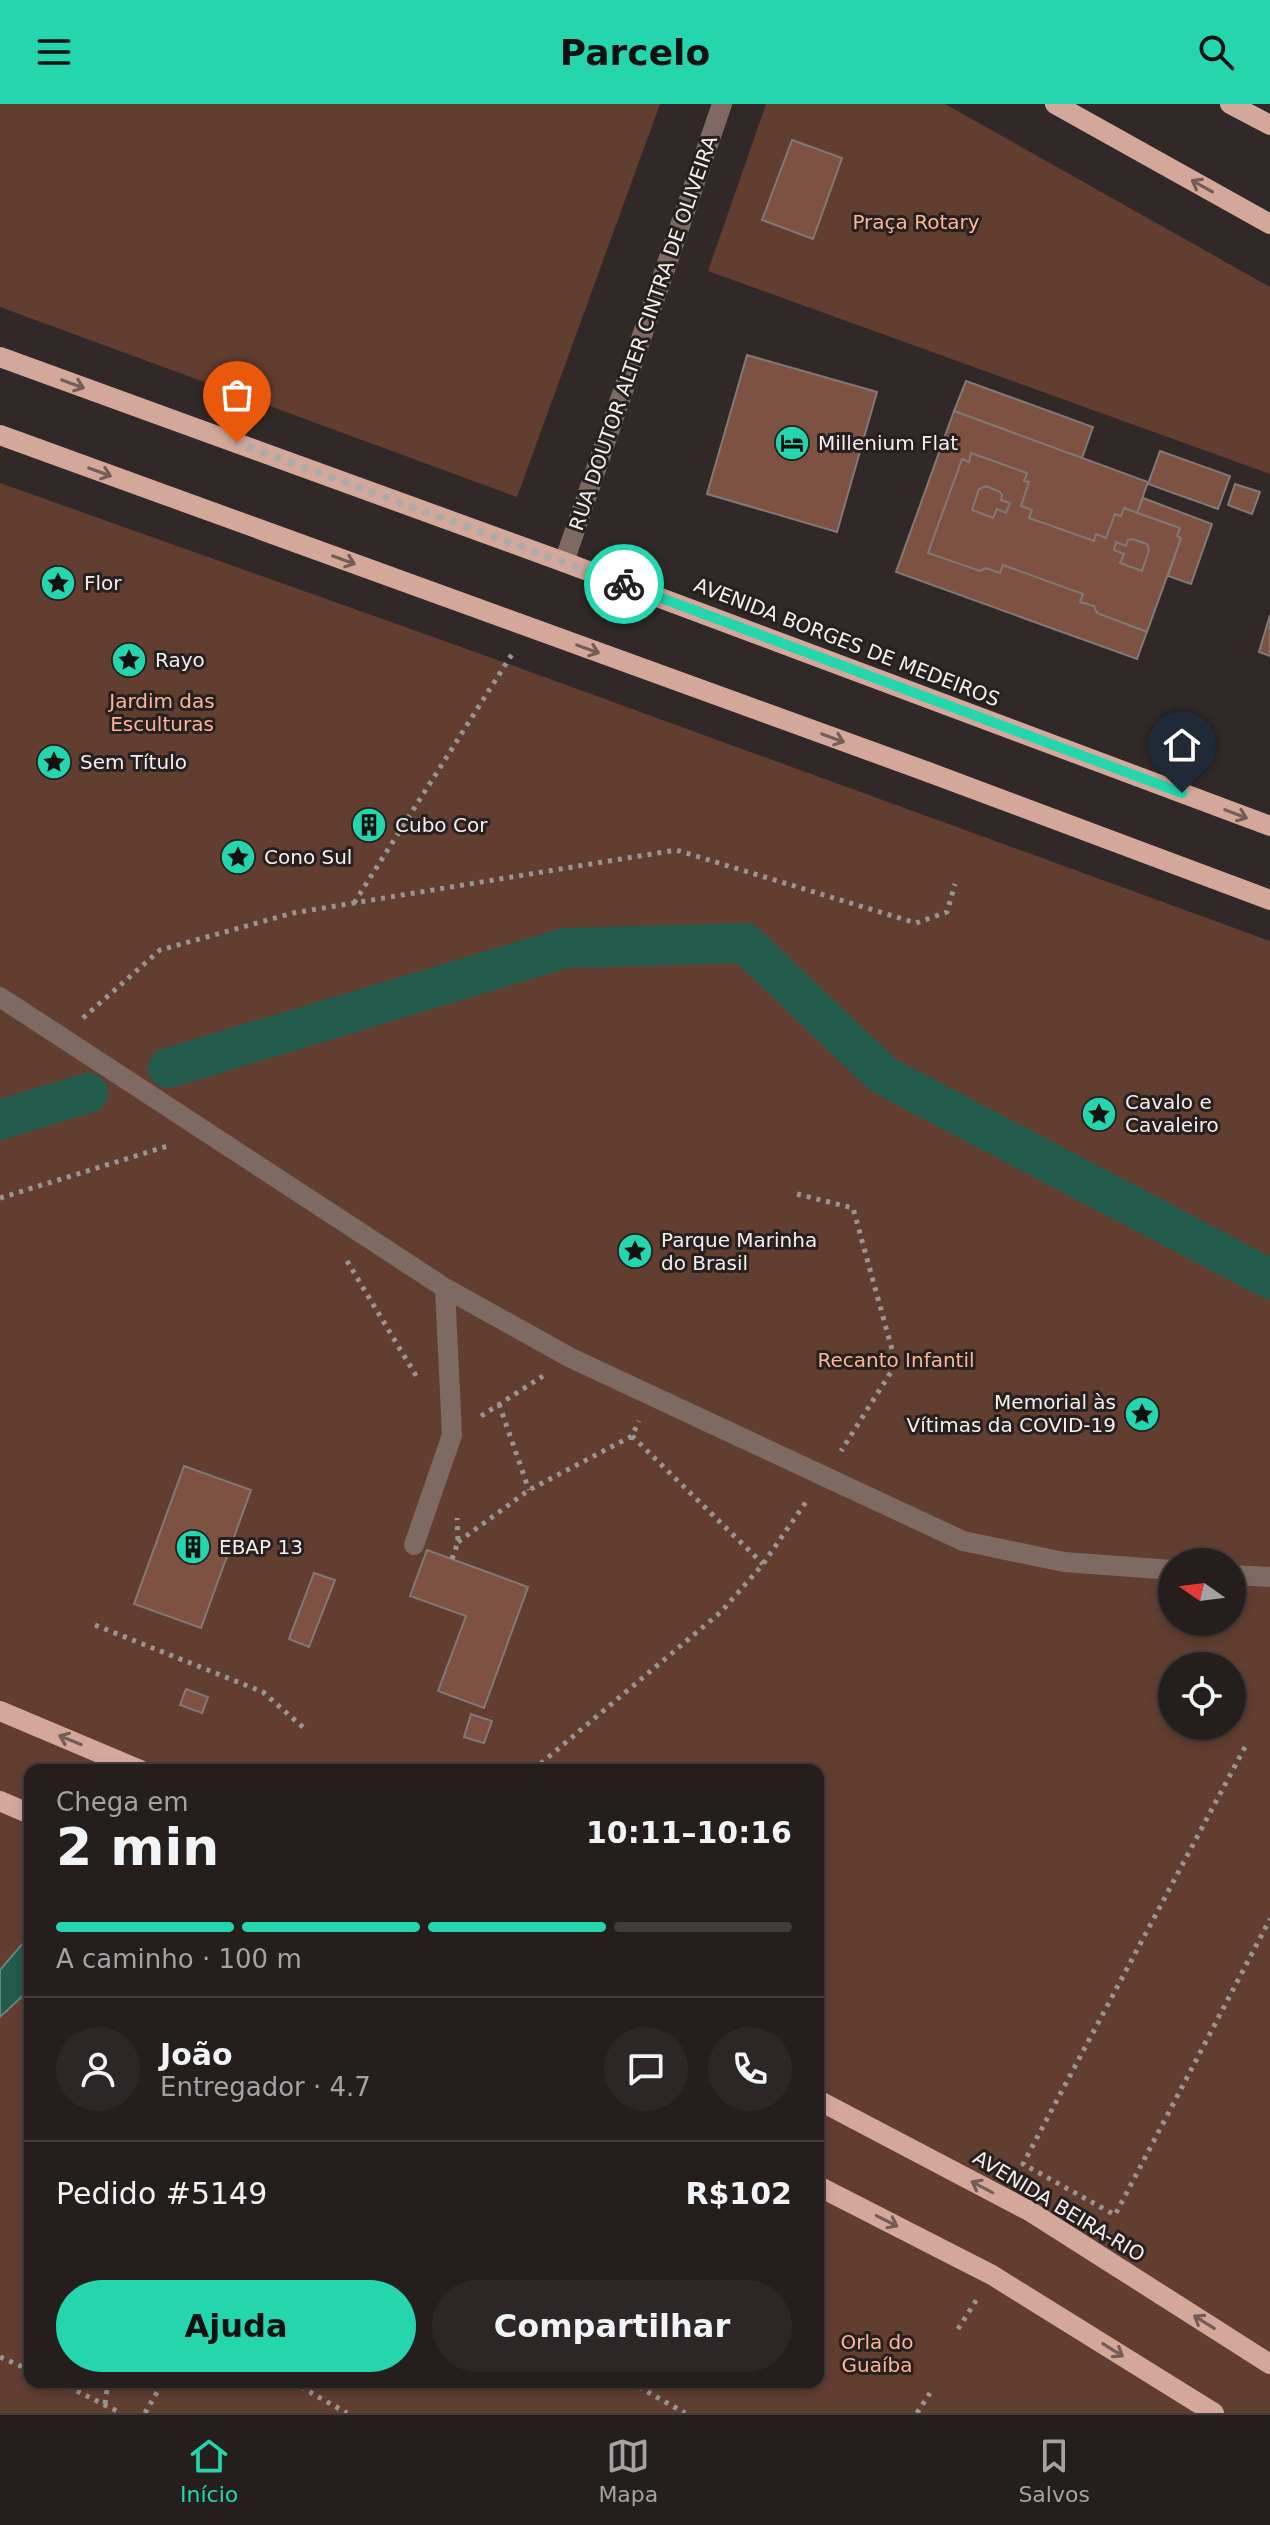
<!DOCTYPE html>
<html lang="pt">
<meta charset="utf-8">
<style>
body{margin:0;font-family:"DejaVu Sans",sans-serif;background:#2c2726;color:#f1f3f6;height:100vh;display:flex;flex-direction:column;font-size:30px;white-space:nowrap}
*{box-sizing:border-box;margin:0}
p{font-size:26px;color:#a3a2a4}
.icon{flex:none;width:44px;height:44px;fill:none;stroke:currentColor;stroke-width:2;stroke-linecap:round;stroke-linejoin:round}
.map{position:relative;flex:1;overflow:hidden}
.details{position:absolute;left:24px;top:1660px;width:800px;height:624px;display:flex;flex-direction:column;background:#241f1d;border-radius:16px;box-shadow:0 4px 12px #0003,0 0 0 2px #413d3b}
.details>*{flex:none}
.needle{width:52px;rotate:284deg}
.buttons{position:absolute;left:1158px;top:1444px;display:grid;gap:16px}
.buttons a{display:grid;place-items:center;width:88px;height:88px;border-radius:50%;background:#241f1d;box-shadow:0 4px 12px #0003,0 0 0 2px #413d3b;font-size:40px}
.pin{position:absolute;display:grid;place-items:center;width:68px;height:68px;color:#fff;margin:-82px -34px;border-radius:50% 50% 50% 0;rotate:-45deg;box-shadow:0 0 8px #0007}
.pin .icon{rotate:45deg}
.courier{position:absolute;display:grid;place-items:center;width:80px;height:80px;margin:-40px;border:6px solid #25d5ae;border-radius:50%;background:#fff;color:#222;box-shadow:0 2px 10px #0007}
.overview em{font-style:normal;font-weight:800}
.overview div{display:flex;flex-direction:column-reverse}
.overview{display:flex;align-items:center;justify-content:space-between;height:136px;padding:0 32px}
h1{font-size:52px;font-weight:800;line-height:60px}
.bar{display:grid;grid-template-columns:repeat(4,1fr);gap:12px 8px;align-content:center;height:96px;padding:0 32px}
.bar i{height:10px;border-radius:6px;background:#413d3b}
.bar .active{background:#25d5ae}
.bar p{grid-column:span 4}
.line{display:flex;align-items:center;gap:20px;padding:0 32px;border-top:2px solid #413d3b}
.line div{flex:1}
.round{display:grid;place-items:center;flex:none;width:84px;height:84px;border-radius:42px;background:#2c2726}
.action{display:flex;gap:16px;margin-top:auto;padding:16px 32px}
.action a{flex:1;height:92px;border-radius:48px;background:#25d5ae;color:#111;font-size:32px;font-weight:800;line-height:92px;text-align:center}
.action a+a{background:#2c2726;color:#f1f3f6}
header{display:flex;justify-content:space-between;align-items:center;height:104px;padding:0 32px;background:#25d5ae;color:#111;font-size:36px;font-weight:800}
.dock{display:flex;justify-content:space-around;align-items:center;height:112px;border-top:2px solid #413d3b;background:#241f1d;font-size:22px;color:#a3a2a4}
.dock a{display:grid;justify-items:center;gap:4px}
.dock .active{color:#25d5ae}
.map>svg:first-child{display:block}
.green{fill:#623e31;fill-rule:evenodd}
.water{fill:#225b4b;stroke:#61877c;stroke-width:2}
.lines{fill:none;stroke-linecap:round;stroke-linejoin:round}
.canal{stroke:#225b4b;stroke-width:40}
.building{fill:#7e5243;stroke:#817976;stroke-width:2}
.path{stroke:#9a9492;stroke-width:5;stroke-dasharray:4 6;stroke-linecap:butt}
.minor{stroke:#7f6a63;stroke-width:20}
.major{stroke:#d3a89a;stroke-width:20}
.oneway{stroke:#745d56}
.done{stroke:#afaaa8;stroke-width:8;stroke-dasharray:0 14.4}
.route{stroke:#25d5ae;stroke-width:10}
.labels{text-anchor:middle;stroke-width:6;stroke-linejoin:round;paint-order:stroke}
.park-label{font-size:20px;fill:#feb39a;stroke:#26201e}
.street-label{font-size:20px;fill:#f4efee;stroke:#26201e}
.poi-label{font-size:20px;fill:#f4efee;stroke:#26201e;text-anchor:start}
</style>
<header><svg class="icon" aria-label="menu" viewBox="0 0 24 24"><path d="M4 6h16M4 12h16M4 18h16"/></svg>Parcelo<svg class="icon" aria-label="search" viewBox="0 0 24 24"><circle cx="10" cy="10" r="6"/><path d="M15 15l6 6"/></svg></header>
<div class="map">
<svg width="1270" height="2309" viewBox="0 0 1270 2309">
<rect width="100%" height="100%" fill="#302927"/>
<path class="green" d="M0,0H660L517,393L0,203Z
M766,0H945L1270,183V370L708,167Z
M0,379L506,559L1270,837V2309H0ZM1172,1458H1232V1518H1172ZM1172,1562H1232V1622H1172ZM30,1666H818V2278H30Z"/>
<path class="water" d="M30,1831V1885L0,1913V1866Z"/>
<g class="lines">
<path class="canal" d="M168,964L565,844L745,839L883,971L1270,1175
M0,1016L88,989"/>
</g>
<path class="building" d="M792,36L842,54L813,135L762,116Z
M747,251L877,288L837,428L707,390Z
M966,277L1093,323L1082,354L954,307Z
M954,307L1148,378L1137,409L1180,424L1177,432L1181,434L1137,555L896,468Z
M1160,347L1230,372L1218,405L1148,380Z
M971,349L1027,369L1024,377L1029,378L1021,402L1032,406L1029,414L1094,437L1096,430L1106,434L1115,410L1121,412L1124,404L1180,424L1177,432L1181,434L1147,528L1097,509L1094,502L1080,498L1083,490L1003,461L1000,469L986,464L980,467L928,449L962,355L969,358Z
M1235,380L1260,388L1252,410L1228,401Z
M986,382L1000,388L1002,391L1001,396L1010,399L1006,409L997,405L993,414L972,406L979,385Z
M1143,394L1212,420L1191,480L1168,472L1181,434L1177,432L1180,424L1137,409Z
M1132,435L1147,440L1149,446L1142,467L1120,459L1124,450L1114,446L1116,438L1126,442L1128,436Z
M1270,511V552L1259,548Z
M364,709L381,716L373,733L357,726Z
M184,1362L251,1386L201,1524L134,1500Z
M427,1446L528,1483L484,1604L438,1587L466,1512L410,1492Z
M314,1469L335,1476L309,1543L289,1535Z
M186,1585L208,1593L202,1609L180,1601Z
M471,1610L492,1617L484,1639L464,1633Z"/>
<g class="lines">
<path class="path" d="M354,799L514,547
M83,914L160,846L293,809L676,746L916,819L947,808L955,780
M797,1090L853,1104L896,1260L841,1347
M0,1094L171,1041
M347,1157L418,1275
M499,1300L529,1386
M481,1312L543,1272
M632,1332L763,1460
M458,1438L529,1386L632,1332L639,1317
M452,1455L458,1438L457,1414
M95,1521L263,1588L305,1625
M1245,1643L1023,2060L1115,2111L1270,1815
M533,1666L722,1507L763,1460L808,1395
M958,2225L977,2195
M0,2253L30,2266
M59,2278L121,2309
M292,2278L347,2309
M630,2278L685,2309
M105,2300L108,2278
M145,2309L163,2278
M917,2309L930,2289"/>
<path class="minor" d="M564,458L722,0
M0,893L445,1184L571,1254L963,1437L1064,1458L1172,1466
M414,1441L452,1331L445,1184
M1232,1471L1270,1473"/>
<path class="major" d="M1055,0L1270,120
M1230,0L1270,21
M0,253L564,458L1270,722
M0,331L928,668L1270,796
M0,1607L140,1666
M0,1697L30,1710
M818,1996L1031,2108L1270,2260
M818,2082L992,2171L1214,2309"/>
</g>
<defs><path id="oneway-shaft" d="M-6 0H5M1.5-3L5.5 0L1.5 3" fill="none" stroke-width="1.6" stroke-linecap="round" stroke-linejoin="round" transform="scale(2)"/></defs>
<g class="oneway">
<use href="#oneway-shaft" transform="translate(1202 82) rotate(-151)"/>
<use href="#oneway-shaft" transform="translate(73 280) rotate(20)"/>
<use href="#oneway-shaft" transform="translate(100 368) rotate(20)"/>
<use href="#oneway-shaft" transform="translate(344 456) rotate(20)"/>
<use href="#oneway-shaft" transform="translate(588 545) rotate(20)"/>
<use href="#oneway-shaft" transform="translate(833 634) rotate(20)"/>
<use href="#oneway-shaft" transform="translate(1236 710) rotate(21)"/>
<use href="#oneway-shaft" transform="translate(70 1636) rotate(-158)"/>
<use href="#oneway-shaft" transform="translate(982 2083) rotate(-152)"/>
<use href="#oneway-shaft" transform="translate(887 2117) rotate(27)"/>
<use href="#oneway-shaft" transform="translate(1204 2218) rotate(-148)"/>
<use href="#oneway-shaft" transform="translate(1113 2246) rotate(32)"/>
</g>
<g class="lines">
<path class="done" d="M237,339L624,480"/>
<path class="route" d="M624,480L1182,689"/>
</g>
<defs>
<g id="hotel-disc" transform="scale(1.8)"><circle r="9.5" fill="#25d5ae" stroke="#26201e"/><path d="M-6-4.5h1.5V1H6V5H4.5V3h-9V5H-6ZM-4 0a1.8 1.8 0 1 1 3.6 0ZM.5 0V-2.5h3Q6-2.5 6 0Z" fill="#111"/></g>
<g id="sight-disc" transform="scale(1.8)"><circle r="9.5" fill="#25d5ae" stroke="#26201e"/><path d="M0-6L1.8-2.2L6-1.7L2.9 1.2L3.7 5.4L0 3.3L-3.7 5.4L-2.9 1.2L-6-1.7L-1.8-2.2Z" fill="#111"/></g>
<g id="building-disc" transform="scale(1.8)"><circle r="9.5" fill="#25d5ae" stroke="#26201e"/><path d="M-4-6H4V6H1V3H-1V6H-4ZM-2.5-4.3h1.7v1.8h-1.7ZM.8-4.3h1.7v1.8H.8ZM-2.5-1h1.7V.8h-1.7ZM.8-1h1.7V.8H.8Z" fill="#111"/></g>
</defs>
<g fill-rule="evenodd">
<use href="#hotel-disc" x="792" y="339"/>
<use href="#sight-disc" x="58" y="479"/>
<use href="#sight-disc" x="129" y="556"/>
<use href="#sight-disc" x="54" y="658"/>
<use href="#building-disc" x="369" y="721"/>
<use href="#sight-disc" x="238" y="753"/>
<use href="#sight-disc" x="1099" y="1010"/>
<use href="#sight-disc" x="635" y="1147"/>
<use href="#sight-disc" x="1142" y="1310"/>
<use href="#building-disc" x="193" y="1443"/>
</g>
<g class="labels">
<g class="park-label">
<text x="916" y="125">Praça Rotary</text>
<text x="162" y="604">Jardim das<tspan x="162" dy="23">Esculturas</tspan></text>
<text x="896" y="1263">Recanto Infantil</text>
<text x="877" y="2245">Orla do<tspan x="877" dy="23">Guaíba</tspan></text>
</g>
<g class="street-label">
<text transform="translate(643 229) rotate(-71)" y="7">RUA DOUTOR ALTER CINTRA DE OLIVEIRA</text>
<text transform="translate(847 538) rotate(21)" y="7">AVENIDA BORGES DE MEDEIROS</text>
<text transform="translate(1059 2102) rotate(31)" y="7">AVENIDA BEIRA-RIO</text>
</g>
<g class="poi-label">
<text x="818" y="346">Millenium Flat</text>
<text x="84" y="486">Flor</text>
<text x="155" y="563">Rayo</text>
<text x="80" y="665">Sem Título</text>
<text x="395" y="728">Cubo Cor</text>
<text x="264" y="760">Cono Sul</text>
<text x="1125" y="1005">Cavalo e<tspan x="1125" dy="23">Cavaleiro</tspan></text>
<text x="661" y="1143">Parque Marinha<tspan x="661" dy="23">do Brasil</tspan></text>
<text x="1116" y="1305" text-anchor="end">Memorial às<tspan x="1116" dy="23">Vítimas da COVID-19</tspan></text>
<text x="219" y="1450">EBAP 13</text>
</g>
</g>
</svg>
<div class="buttons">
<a><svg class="needle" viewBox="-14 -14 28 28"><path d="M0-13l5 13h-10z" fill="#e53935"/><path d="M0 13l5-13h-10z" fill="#a3a2a4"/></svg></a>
<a><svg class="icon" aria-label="locate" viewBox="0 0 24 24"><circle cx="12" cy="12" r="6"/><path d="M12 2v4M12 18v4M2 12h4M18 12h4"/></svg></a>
</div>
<div class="pin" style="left:237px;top:339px;background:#ea580c"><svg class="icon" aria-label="bag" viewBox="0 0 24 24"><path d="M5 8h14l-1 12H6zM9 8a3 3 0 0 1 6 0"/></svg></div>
<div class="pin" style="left:1182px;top:689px;background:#1f2937"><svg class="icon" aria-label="home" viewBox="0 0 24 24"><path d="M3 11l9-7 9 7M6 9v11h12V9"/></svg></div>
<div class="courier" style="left:624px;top:480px"><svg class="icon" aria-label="bike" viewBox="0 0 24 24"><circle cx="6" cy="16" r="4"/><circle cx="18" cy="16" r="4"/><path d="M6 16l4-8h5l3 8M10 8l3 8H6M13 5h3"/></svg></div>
<section class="details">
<div class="overview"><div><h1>2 min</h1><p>Chega em</p></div><em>10:11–10:16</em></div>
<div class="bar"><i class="active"></i><i class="active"></i><i class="active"></i><i></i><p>A caminho · 100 m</p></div>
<div class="line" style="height:144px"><a class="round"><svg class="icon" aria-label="person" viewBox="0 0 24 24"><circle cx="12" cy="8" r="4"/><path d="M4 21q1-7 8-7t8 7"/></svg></a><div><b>João</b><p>Entregador · 4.7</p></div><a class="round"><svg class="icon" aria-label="chat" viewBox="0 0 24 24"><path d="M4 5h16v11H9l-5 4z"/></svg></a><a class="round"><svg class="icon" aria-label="phone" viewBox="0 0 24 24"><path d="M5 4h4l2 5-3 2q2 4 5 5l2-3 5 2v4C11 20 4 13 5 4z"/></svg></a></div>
<div class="line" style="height:104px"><div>Pedido #5149</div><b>R$102</b></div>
<div class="action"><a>Ajuda</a><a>Compartilhar</a></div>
</section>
</div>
<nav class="dock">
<a class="active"><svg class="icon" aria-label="home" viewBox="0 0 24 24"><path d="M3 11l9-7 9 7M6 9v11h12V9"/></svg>Início</a>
<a><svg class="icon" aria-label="map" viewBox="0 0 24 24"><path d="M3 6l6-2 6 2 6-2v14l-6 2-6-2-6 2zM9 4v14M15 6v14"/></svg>Mapa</a>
<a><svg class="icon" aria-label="saved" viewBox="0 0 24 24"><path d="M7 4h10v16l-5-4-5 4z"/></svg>Salvos</a>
</nav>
